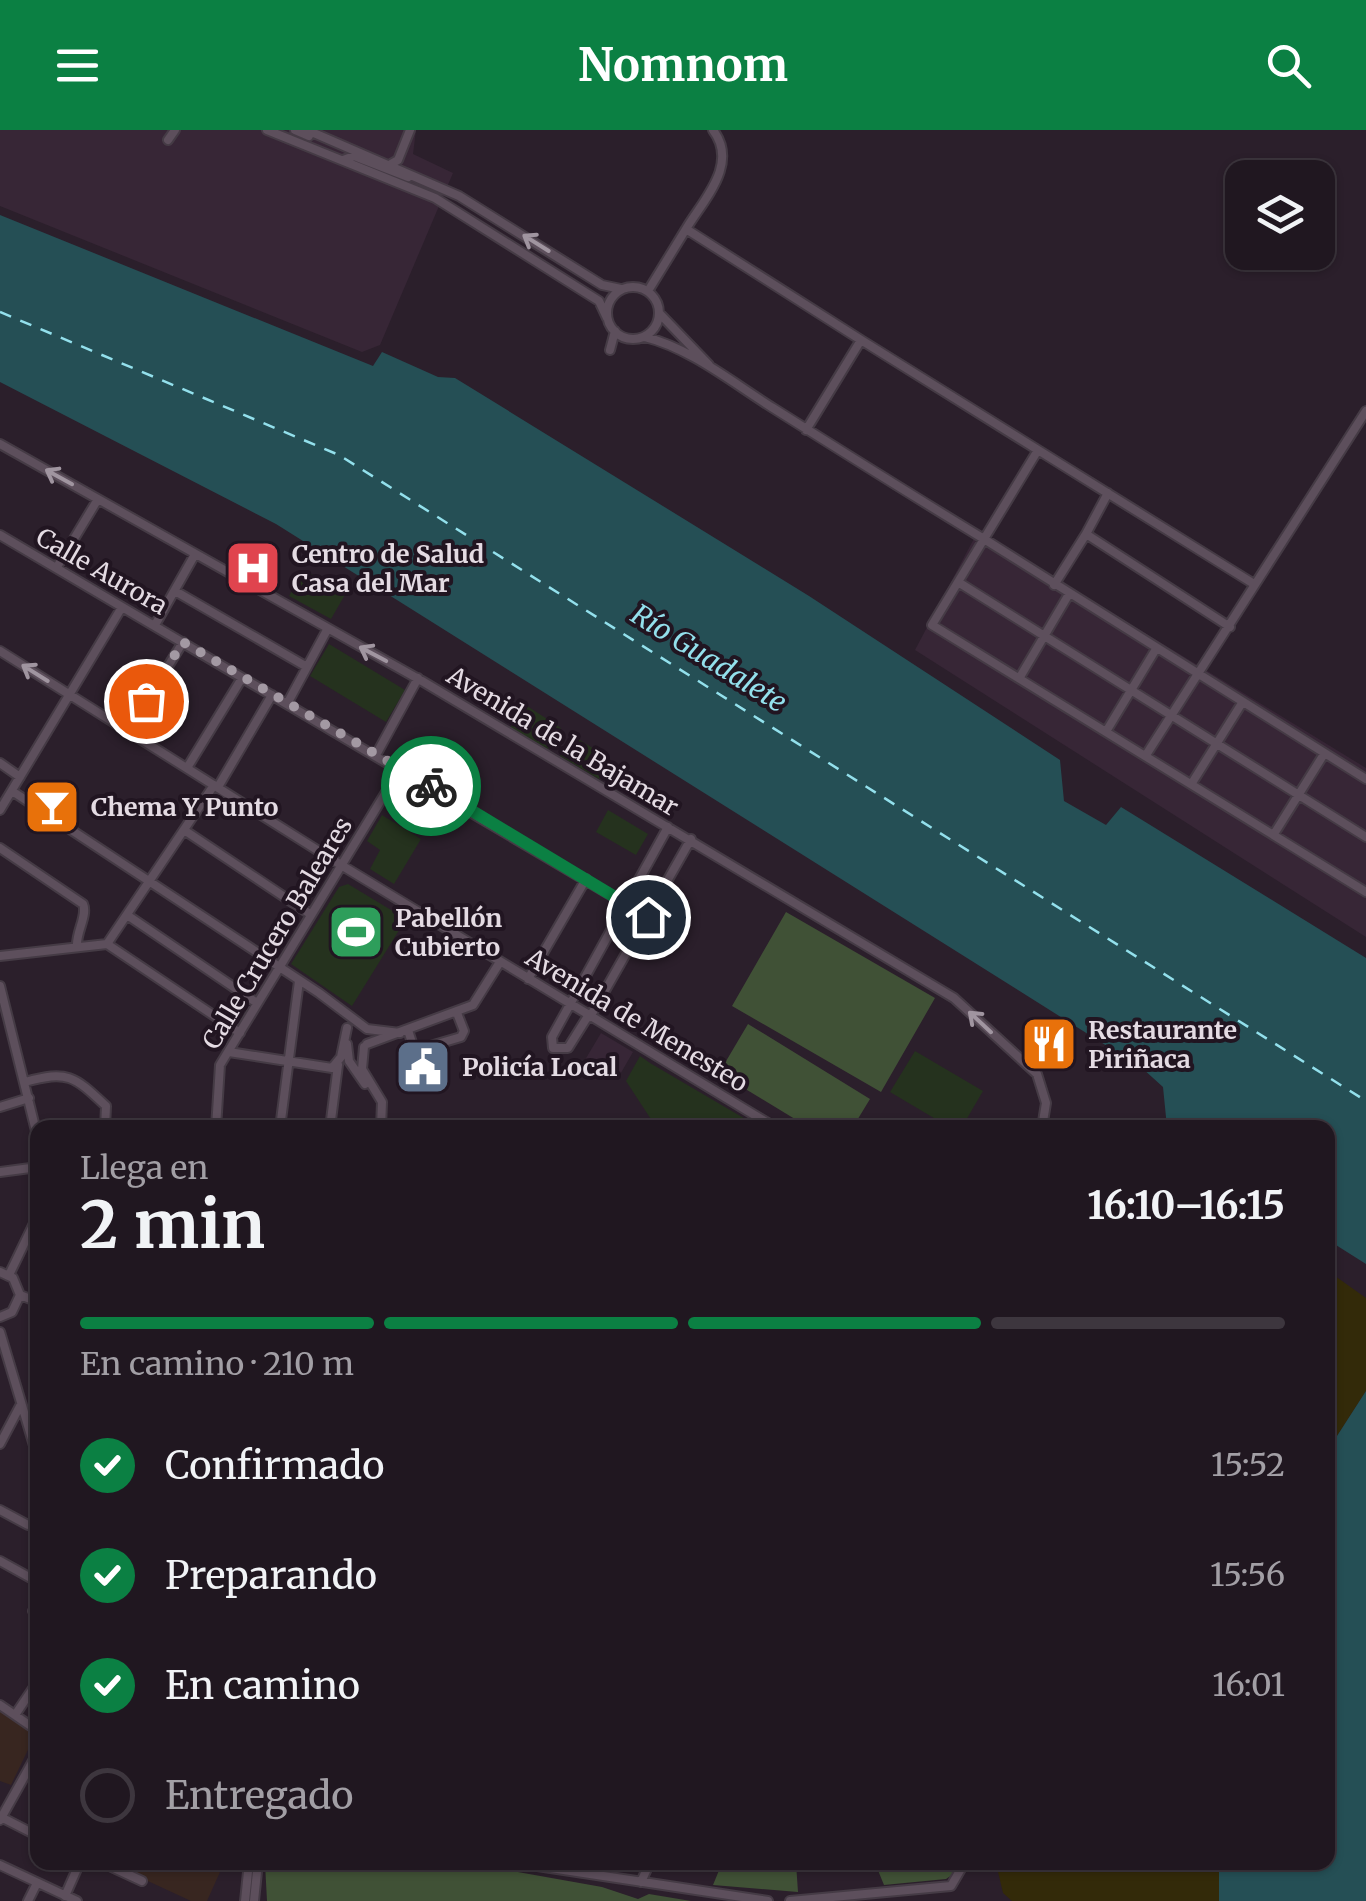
<!DOCTYPE html>
<html lang="es">
<meta charset="utf-8">
<style>
body{margin:0;font-family:Merriweather,serif;background:#2d242d;color:#f1f3f6;height:100vh;display:flex;flex-direction:column;font-size:38px;white-space:nowrap}
*{box-sizing:border-box;margin:0}
p{font-size:32px;color:#a29fa5}
.icon{flex:none;width:55px;height:55px;fill:none;stroke:currentColor;stroke-width:2;stroke-linecap:round;stroke-linejoin:round}
.map{position:relative;flex:1;overflow:hidden}
.sheet{position:absolute;left:30px;top:990px;width:1305px;height:750px;display:flex;flex-direction:column;background:#201720;border-radius:20px;box-shadow:0 2px 8px #0004,0 0 0 2px #3d363e}
.sheet>*{flex:none}
.controls{position:absolute;left:1225px;top:30px;display:grid;gap:20px}
.controls a{display:grid;place-items:center;width:110px;height:110px;border-radius:20px;background:#201720;box-shadow:0 2px 8px #0004,0 0 0 2px #3d363e;font-size:50px}
.pin{position:absolute;display:grid;place-items:center;width:85px;height:85px;color:#fff;margin:-42px;border:5px solid #fff;border-radius:50%;box-shadow:0 2px 10px #0007}
.courier{position:absolute;display:grid;place-items:center;width:100px;height:100px;margin:-50px;border:8px solid #0b8043;border-radius:50%;background:#fff;color:#222;box-shadow:0 2px 12px #0007}
.headline em{font-style:normal;font-weight:700}
.headline div{display:flex;flex-direction:column-reverse}
.headline{display:flex;align-items:center;justify-content:space-between;height:170px;padding:0 50px}
h1{font-size:65px;font-weight:700;line-height:75px}
.bar{display:grid;grid-template-columns:repeat(4,1fr);gap:15px 10px;align-content:center;height:120px;padding:0 50px}
.bar i{height:12px;border-radius:8px;background:#3d363e}
.bar .selected{background:#0b8043}
.bar p{grid-column:span 4}
ol{padding:0 50px;list-style:none}
li{display:flex;align-items:center;gap:30px;height:110px}
li p{margin-inline-start:auto}
li .icon{padding:10px;border-radius:50%;background:#0b8043;color:#fff;stroke-width:4}
li:last-child{color:#a29fa5}
li i{width:55px;height:55px;border:5px solid #3d363e;border-radius:50%}
header{display:flex;justify-content:space-between;align-items:center;height:130px;padding:0 50px;background:#0b8043;color:#fff;font-size:45px;font-weight:700}
.map>svg:first-child{display:block}
.built{fill:#372636}
.education{fill:#382620}
.green{fill:#25321e}
.forest{fill:#405136}
.sand{fill:#332a09}
.water{fill:#254f55}
.lines{fill:none;stroke-linecap:round;stroke-linejoin:round}
.ferry{stroke:#93e0ec;stroke-width:2.5;stroke-dasharray:12 10;stroke-linecap:butt}
.minor-casing{stroke:#453b45;stroke-width:12}
.minor{stroke:#5d4f5c;stroke-width:8}
.oneway{stroke:#a095a0}
.done{stroke:#a399a3;stroke-width:10;stroke-dasharray:0 18}
.route{stroke:#0b8043;stroke-width:12}
.labels{text-anchor:middle;stroke-width:8;stroke-linejoin:round;paint-order:stroke}
.poi-label{font-size:25px;font-weight:bold;fill:#e4dbe3;stroke:#211521;text-anchor:start}
.street-label{font-size:25px;fill:#e4dbe3;stroke:#211521}
.water-label{font-size:28px;font-style:italic;fill:#93e0ec;stroke:#211521}
</style>
<header><svg class="icon" aria-label="menu" viewBox="0 0 24 24"><path d="M4 6h16M4 12h16M4 18h16"/></svg>Nomnom<svg class="icon" aria-label="search" viewBox="0 0 24 24"><circle cx="10" cy="10" r="6"/><path d="M15 15l6 6"/></svg></header>
<div class="map">
<svg width="1366" height="1771" viewBox="0 0 1366 1771">
<rect width="100%" height="100%" fill="#2b1f2b"/>
<path class="built" d="M0,0H416L413,24L453,43L380,215L362,222L0,76Z
M978,401L1366,638V807L915,520Z
M601,903L633,922L618,948L582,935Z"/>
<path class="education" d="M0,1579L37,1601L11,1655L0,1651Z
M109,1733H224L207,1771H191Z"/>
<path class="green" d="M304,440L346,463L331,489L289,466Z
M329,514L405,560L386,592L310,546Z
M524,574L561,598L548,619L510,598Z
M572,605L610,629L599,649L560,626Z
M608,680L648,704L636,725L596,702Z
M382,685L421,709L394,754L370,739L380,720L367,711Z
M348,754L406,789L352,876L291,834L339,757Z
M915,921L983,961L962,997H949L890,962Z
M640,926L650,933L759,997H656L626,951Z"/>
<path class="forest" d="M786,782L935,868L881,962L732,876Z
M748,894L870,969L853,997H808L719,943Z
M956,1732L955,1743L946,1749L884,1755L875,1733Z
M468,1733L602,1757L638,1769L649,1764L691,1771H267L265,1733Z
M722,1733H796L798,1762L713,1755Z"/>
<path class="sand" d="M1328,1141L1366,1168V1261L1328,1320Z
M996,1733H1219V1771H1012L1003,1763Z"/>
<path class="water" d="M0,85L373,236L382,222L438,247L455,248L809,466L1060,630L1064,671L1106,695L1121,677L1366,828V1134L1328,1110V998L1167,997L1163,957L1142,938L276,394L0,252Z
M1366,1261V1771H1219V1733L1328,1732V1320Z"/>
<g class="lines">
<path class="ferry" d="M0,182L339,325L1366,971"/>
<g class="minor-casing">
<path id="minor" d="M267,0L435,68L599,171L607,188
M295,0L309,6
M307,0L459,66L602,155L621,159
M168,10L175,0
M343,30L354,26L408,47
M391,34L398,30L410,0
M686,99C704,69 739,34 713,0
M607 183a26 26 0 1 1 52 0a26 26 0 1 1-52 0Z
M648,161L686,99L861,210
M660,184L709,235
M645,207C690,218 733,253 773,278C843,322 913,366 984,409L1038,320L861,210L806,300
M610,220L615,201
M0,314L422,551L954,868L1037,944L1046,973L1042,998
M1038,320L1254,454
M1086,404L1108,363
M0,405L648,787
M57,437L98,369
M958,452L1366,707
M1054,455L1086,404L1230,497
M175,461L307,537
M155,495L194,426
M0,521L341,735L776,998
M1020,547L1069,464
M287,574L327,500
M1107,600L1156,519
M128,601L183,512
M376,625L418,548
M1146,625L1366,281
M0,633L20,647
M187,638L242,548
M1366,649L984,409L932,495L1366,762
M1192,653L1242,573
M218,657L272,565
M12,661L319,863L367,899L400,903
M0,680L122,477
M184,700L310,784
M1274,704L1324,624
M0,718L83,774C88,785 76,802 77,816
M127,785L257,873
M107,814L214,655
M107,814L240,903
M0,826L107,814
M528,849L586,749
M0,856L38,1009
M588,886L568,918H553L552,907L668,697
M590,887L691,709
M408,900L413,916L420,919L461,907L464,901L457,883
M347,914L349,931L365,954
M367,914L473,875L500,832
M364,917L362,939L382,972L381,998
M229,922L332,938L341,927L347,898
M25,952C68,940 74,946 106,976L105,998
M0,977L29,968
M216,998L220,935L400,639
M280,998L299,851
M330,998L338,935
M0,1042L38,1037
M0,1142L13,1148L20,1165L12,1182L0,1187
M9,1145L38,1085
M20,1165L38,1172
M0,1202L38,1329
M0,1314L20,1276
M0,1380L28,1395L38,1394
M0,1431L38,1452
M33,1481L38,1484
M0,1575L38,1601
M15,1585L38,1551
M1,1687L38,1706
M0,1690L38,1622
M101,1732L142,1751
M511,1732L768,1771
M0,1735L77,1771
M641,1752L650,1732
M65,1766L80,1732
M28,1771L37,1753
M245,1771L249,1732
M254,1771L258,1732
M790,1771L951,1756L965,1732"/>
</g>
<use href="#minor" class="minor"/>
</g>
<defs><path id="oneway-shaft" d="M-6 0H5M1.5-3L5.5 0L1.5 3" fill="none" stroke-width="1.6" stroke-linecap="round" stroke-linejoin="round" transform="scale(2.5)"/></defs>
<g class="oneway">
<use href="#oneway-shaft" transform="translate(536 113) rotate(-148)"/>
<use href="#oneway-shaft" transform="translate(59 347) rotate(-151)"/>
<use href="#oneway-shaft" transform="translate(373 524) rotate(-152)"/>
<use href="#oneway-shaft" transform="translate(35 543) rotate(-148)"/>
<use href="#oneway-shaft" transform="translate(980 892) rotate(-137)"/>
</g>
<g class="lines">
<path class="done" d="M146,571L183,512L431,656"/>
<path class="route" d="M431,656L648,787"/>
</g>
<defs>
<g id="hospital-square" transform="scale(2.875)"><rect x="-9" y="-9" width="18" height="18" rx="4" fill="#e0444e" stroke="#211521"/><path d="M-5-5h3v3.5h4V-5h3V5h-3V1.5h-4V5h-3Z" fill="#fff"/></g>
<g id="bar-square" transform="scale(2.875)"><rect x="-9" y="-9" width="18" height="18" rx="4" fill="#e8710a" stroke="#211521"/><path d="M-6-5H6L.8 .8V4.5H3.5V6h-7V4.5H-.8V.8Z" fill="#fff"/></g>
<g id="stadium-square" transform="scale(2.875)"><rect x="-9" y="-9" width="18" height="18" rx="4" fill="#2e9e5b" stroke="#211521"/><path d="M0-5a6.5 5 0 1 0 0 10a6.5 5 0 1 0 0-10ZM-3.5-1.8h7v3.6h-7Z" fill="#fff"/></g>
<g id="restaurant-square" transform="scale(2.875)"><rect x="-9" y="-9" width="18" height="18" rx="4" fill="#e8710a" stroke="#211521"/><path d="M-5-6h1v4h1v-4h1v4h1v-4h1v5L-1.5 .5V6h-2V.5L-5-1ZM5-6V6H3V1.5H1.5Q1.5-4 5-6Z" fill="#fff"/></g>
<g id="civic-square" transform="scale(2.875)"><rect x="-9" y="-9" width="18" height="18" rx="4" fill="#5c6f8a" stroke="#211521"/><path d="M-.6-6.5H3V-4.5H.6V-3L4-1V1h2V6H-6V1h2V-1L-.6-3ZM-1.2 2.5V6h2.4V2.5Z" fill="#fff"/></g>
</defs>
<g fill-rule="evenodd">
<use href="#hospital-square" x="253" y="438"/>
<use href="#bar-square" x="52" y="677"/>
<use href="#stadium-square" x="356" y="802"/>
<use href="#restaurant-square" x="1049" y="914"/>
<use href="#civic-square" x="423" y="937"/>
</g>
<g class="labels">
<g class="poi-label">
<text x="292" y="433">Centro de Salud<tspan x="292" dy="29">Casa del Mar</tspan></text>
<text x="91" y="686">Chema Y Punto</text>
<text x="395" y="797">Pabellón<tspan x="395" dy="29">Cubierto</tspan></text>
<text x="1088" y="909">Restaurante<tspan x="1088" dy="29">Piriñaca</tspan></text>
<text x="462" y="946">Policía Local</text>
</g>
<g class="street-label">
<text transform="translate(102 441) rotate(30)" y="9">Calle Aurora</text>
<text transform="translate(563 611) rotate(31)" y="9">Avenida de la Bajamar</text>
<text transform="translate(277 803) rotate(-59)" y="9">Calle Crucero Baleares</text>
<text transform="translate(637 890) rotate(31)" y="9">Avenida de Menesteo</text>
</g>
<g class="water-label">
<text transform="translate(709 528) rotate(32)" y="10">Río Guadalete</text>
</g>
</g>
</svg>
<div class="controls">
<a><svg class="icon" aria-label="layers" viewBox="0 0 24 24"><path d="M12 4l9 5-9 5-9-5zM3 14l9 5 9-5"/></svg></a>
</div>
<div class="pin" style="left:146px;top:571px;background:#ea580c"><svg class="icon" aria-label="bag" viewBox="0 0 24 24"><path d="M5 8h14l-1 12H6zM9 8a3 3 0 0 1 6 0"/></svg></div>
<div class="pin" style="left:648px;top:787px;background:#1f2937"><svg class="icon" aria-label="home" viewBox="0 0 24 24"><path d="M3 11l9-7 9 7M6 9v11h12V9"/></svg></div>
<div class="courier" style="left:431px;top:656px"><svg class="icon" aria-label="bike" viewBox="0 0 24 24"><circle cx="6" cy="16" r="4"/><circle cx="18" cy="16" r="4"/><path d="M6 16l4-8h5l3 8M10 8l3 8H6M13 5h3"/></svg></div>
<section class="sheet">
<div class="headline"><div><h1>2 min</h1><p>Llega en</p></div><em>16:10–16:15</em></div>
<div class="bar"><i class="selected"></i><i class="selected"></i><i class="selected"></i><i></i><p>En camino · 210 m</p></div>
<ol>
<li><svg class="icon" aria-label="check" viewBox="0 0 24 24"><path d="M5 12l5 5 9-10"/></svg>Confirmado<p>15:52</p></li>
<li><svg class="icon" aria-label="check" viewBox="0 0 24 24"><path d="M5 12l5 5 9-10"/></svg>Preparando<p>15:56</p></li>
<li><svg class="icon" aria-label="check" viewBox="0 0 24 24"><path d="M5 12l5 5 9-10"/></svg>En camino<p>16:01</p></li>
<li><i></i>Entregado</li>
</ol>
</section>
</div>
